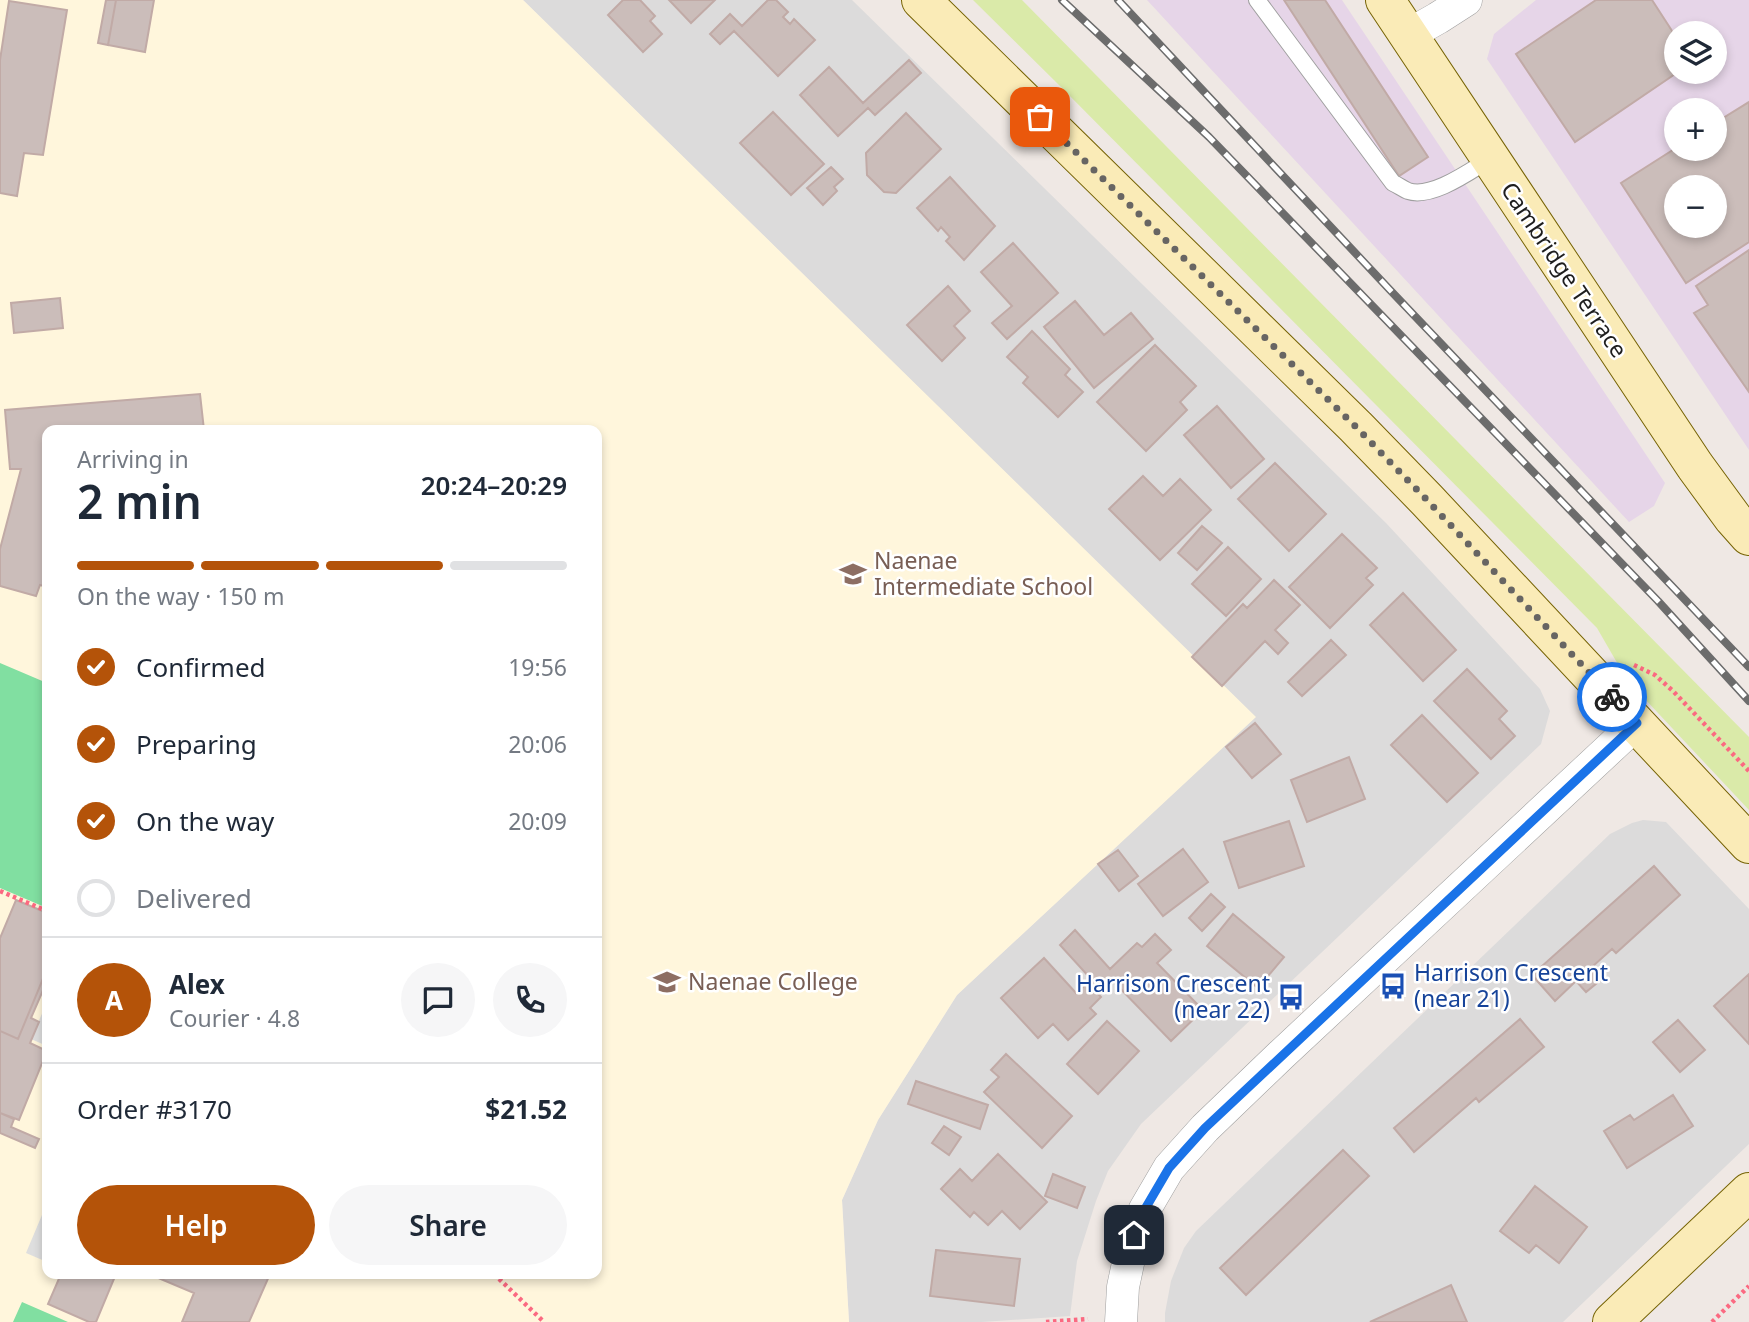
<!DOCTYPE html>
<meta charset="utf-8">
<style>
body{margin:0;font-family:"Noto Sans",sans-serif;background:#f6f6f7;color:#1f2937;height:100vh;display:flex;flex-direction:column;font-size:26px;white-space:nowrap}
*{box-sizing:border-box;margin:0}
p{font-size:23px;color:#747a83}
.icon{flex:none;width:38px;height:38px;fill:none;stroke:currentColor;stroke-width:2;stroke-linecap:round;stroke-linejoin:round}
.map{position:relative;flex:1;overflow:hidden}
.details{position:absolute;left:42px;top:425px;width:560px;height:854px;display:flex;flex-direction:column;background:#fff;border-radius:14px;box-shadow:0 4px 10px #0003}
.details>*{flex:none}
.buttons{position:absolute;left:1664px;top:21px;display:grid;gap:14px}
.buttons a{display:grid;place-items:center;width:63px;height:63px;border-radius:50%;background:#fff;box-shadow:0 4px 10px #0003;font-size:35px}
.pin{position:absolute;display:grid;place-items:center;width:60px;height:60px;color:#fff;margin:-30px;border-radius:14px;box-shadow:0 4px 10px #0006}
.courier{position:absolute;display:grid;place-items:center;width:70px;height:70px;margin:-35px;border:5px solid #1a73e8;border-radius:50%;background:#fff;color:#222;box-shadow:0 2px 9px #0007}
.head em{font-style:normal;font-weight:600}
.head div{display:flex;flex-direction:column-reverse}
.head{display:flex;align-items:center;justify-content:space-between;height:119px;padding:0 35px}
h1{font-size:46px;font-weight:600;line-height:52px}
.bar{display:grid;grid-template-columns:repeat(4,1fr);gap:10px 7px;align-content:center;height:84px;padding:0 35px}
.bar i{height:9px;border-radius:5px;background:#e0e1e3}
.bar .on{background:#b45309}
.bar p{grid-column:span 4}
.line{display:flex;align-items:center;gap:18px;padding:0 35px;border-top:2px solid #e0e1e3}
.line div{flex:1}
.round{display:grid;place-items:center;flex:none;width:74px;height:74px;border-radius:37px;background:#f6f6f7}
ol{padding:0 35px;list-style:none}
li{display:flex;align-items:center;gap:21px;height:77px}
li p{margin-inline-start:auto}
li .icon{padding:7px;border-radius:50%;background:#b45309;color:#fff;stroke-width:4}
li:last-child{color:#747a83}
li i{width:38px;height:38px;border:4px solid #e0e1e3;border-radius:50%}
.cta{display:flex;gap:14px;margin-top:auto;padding:14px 35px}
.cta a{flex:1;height:80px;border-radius:42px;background:#b45309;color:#fff;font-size:28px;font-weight:600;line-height:80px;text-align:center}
.cta a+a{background:#f6f6f7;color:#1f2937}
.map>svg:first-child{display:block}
.residential{fill:#dcdbdb}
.industrial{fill:#e6d5e8;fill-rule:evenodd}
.education{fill:#fff6dc;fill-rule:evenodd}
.grass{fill:#daeaa9}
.pitch{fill:#81dfa1}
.parking{fill:#dedede}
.building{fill:#cbbdba;stroke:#c1aaa6;stroke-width:2;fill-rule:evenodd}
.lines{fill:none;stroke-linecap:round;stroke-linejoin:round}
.lane-casing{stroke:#9f9f9f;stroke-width:18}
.street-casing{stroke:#9f9f9f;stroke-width:33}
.secondary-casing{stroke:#766304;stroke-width:40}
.path{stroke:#fb6981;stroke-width:4.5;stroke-dasharray:3.5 3.5;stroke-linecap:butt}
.lane{stroke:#fff;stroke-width:16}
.street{stroke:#fff;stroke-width:32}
.secondary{stroke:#faebb7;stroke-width:38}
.rail-casing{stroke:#6c6c6c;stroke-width:8}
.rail{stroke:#fff;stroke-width:5;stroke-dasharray:16;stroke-linecap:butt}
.done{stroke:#676563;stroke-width:7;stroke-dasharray:0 12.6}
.route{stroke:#1a73e8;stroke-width:9}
.labels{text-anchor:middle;stroke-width:5;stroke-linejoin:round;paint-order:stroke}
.street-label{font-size:23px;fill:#1e1e1e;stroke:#fff}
.education-label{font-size:23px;fill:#785e54;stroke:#fff;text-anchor:start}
.transit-label{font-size:23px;fill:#164399;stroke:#fff;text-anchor:start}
</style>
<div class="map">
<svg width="1749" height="1322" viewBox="0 0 1749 1322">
<rect width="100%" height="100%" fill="#efe8e4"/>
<path class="residential" d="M523,0H852L1386,523L1540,689L1550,711L1541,744L1141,1124L1108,1171L1096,1201L1077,1261L1070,1316L982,1322H849L842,1200L878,1120L957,995L1255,717Z
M1643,820L1666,822L1749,909V1144L1563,1322H1165V1313L1171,1281L1184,1248L1196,1231L1610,834L1632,823Z"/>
<path class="industrial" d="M1147,0H1342L1665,483L1654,506L1629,522Z
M1536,0H1749V450L1487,59L1494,34ZM1676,33H1715V72H1676ZM1676,110H1715V149H1676ZM1676,187H1715V226H1676Z"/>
<path class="education" d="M0,0H523L1256,717L957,995L878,1120L842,1200L849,1322H0ZM47,430H597V1274H47Z"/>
<path class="grass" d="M973,0H1022L1749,737V810L1627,680L1597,628L1060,86Z"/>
<path class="pitch" d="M0,663L47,683V908L0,888Z
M22,1302L68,1322H13Z"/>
<path class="parking" d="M47,1002V1046L31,1039Z
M47,1203V1262L26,1253Z"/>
<path class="building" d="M106,0H116L108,45L98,43Z
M116,0H154L145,52L108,45Z
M623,0H640L655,16L650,21L662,34L643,52L608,15Z
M669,0H715L691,23Z
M768,0H776L788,12L783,17L790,24L794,19L815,40L778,76L734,31L720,44L710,34L730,14L742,26Z
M1284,0H1325L1428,157L1399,176Z
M1596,0H1652L1676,37V72H1678L1575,142L1516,54Z
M9,1L67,10L43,155L24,153L17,196L0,193V60Z
M909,60L921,73L875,115L868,108L838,136L800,95L829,67L863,103Z
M1749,102V242L1686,283L1621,183L1676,148L1715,149V123ZM1676,187H1715V226H1676Z
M773,112L824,164L791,195L740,143Z
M906,113L941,149L896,193L884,192L867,175L866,153Z
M831,167L843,179L834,187L837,191L823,205L807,188Z
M950,177L995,226L964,260L946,241L950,237L941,227L938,231L917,208Z
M1013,243L1058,293L1007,339L992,323L1012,306L981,272Z
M1749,250V392L1694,313L1708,305L1696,286Z
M948,286L970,311L954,326L965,338L942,361L907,325Z
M60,298L63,328L14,333L11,303Z
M1075,301L1104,335L1131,313L1153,339L1094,388L1044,327Z
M1032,331L1070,369L1065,375L1083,392L1058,417L1023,383L1028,377L1007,357Z
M1155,345L1196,386L1180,402L1187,410L1146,451L1097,402Z
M200,394L204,430H47V587L40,585L36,596L0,586V549L21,469H10L5,410Z
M1217,406L1264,459L1231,488L1184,435Z
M1275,463L1326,514L1289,551L1238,499Z
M1143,476L1163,496L1180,479L1211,510L1160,560L1109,509Z
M1202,526L1222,543L1197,570L1178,553Z
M1342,534L1377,568L1366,578L1373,585L1330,628L1289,587Z
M1228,547L1261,579L1226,616L1192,584Z
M1274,580L1300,605L1275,630L1288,643L1278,654L1265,641L1222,686L1192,657L1243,604L1247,608Z
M1403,593L1456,650L1423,681L1370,625Z
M1331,640L1346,655L1302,696L1288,682Z
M1467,669L1507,711L1499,719L1515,736L1491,759L1434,701Z
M1422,715L1478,773L1447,802L1391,745Z
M1255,723L1281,754L1252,778L1226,747Z
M1349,757L1365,799L1307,822L1291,780Z
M1289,821L1304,866L1239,888L1224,842Z
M1183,849L1208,882L1163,916L1138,884Z
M1118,850L1138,876L1119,891L1098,864Z
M1654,866L1680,895L1616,953L1612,949L1593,966L1603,978L1586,992L1576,981L1555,1001L1532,975Z
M1211,894L1225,907L1202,931L1189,918Z
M16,900L47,913V969L18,1039L0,1031V938Z
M1233,914L1284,957L1258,988L1207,946Z
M1075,930L1110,969L1137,943L1142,947L1155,934L1171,950L1157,963L1203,1010L1171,1041L1112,980L1101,990L1060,945Z
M1044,958L1076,993L1088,983L1101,997L1090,1008L1096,1014L1068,1040L1053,1024L1038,1038L1001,998Z
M47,969V981L31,1018L39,1022L30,1043L47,1051L19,1120L0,1113V1031L18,1039Z
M1749,974V1044L1714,1006Z
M1520,1019L1544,1047L1479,1102L1476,1098L1414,1152L1394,1128Z
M1678,1020L1705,1050L1680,1072L1653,1042Z
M1107,1021L1139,1051L1098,1094L1067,1064Z
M1006,1054L1072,1116L1042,1148L984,1092L999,1077L991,1070Z
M916,1081L988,1105L980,1129L908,1104Z
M1673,1095L1693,1126L1627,1168L1604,1131L1630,1115L1634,1120Z
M0,1113L14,1119L11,1127L39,1139L35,1148L0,1133Z
M944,1126L961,1137L949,1155L932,1143Z
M1343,1150L1369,1176L1246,1295L1220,1268Z
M998,1154L1047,1202L1020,1229L1002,1211L988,1225L974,1212L970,1217L941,1189L960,1169L972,1181Z
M1053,1174L1085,1187L1077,1208L1045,1196Z
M1535,1186L1587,1227L1559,1263L1536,1245L1529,1253L1500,1231Z
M936,1250L1020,1259L1014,1306L930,1296Z
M61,1274H116L96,1322H89L48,1304Z
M149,1274H270L249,1322H182L194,1293Z
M1451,1285L1467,1322H1370Z"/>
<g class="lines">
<g class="lane-casing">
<path id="lane" d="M1257,0L1393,183C1398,185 1403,189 1408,191C1432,199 1470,171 1490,159"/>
</g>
<g class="street-casing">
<path id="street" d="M1408,35L1438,18L1466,0
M1121,1322L1123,1287L1134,1235L1145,1209L1169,1168L1205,1128L1281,1055L1637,723"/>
</g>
<g class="secondary-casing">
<path id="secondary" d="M921,0L1356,427L1427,500L1749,844
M1385,0L1695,466L1733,518L1749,536
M1612,1322L1749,1192"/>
</g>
<path class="path" d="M1634,665L1655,675L1673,691L1749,771
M0,891L47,911
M494,1274L544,1322
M1046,1322L1088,1319
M1712,1322L1749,1286"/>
<use href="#lane" class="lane"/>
<use href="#street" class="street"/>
<use href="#secondary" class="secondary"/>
<g class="rail-casing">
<path id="rail" d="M1062,0L1209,137L1658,601L1749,701
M1118,0L1390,290L1749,667"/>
</g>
<use href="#rail" class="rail"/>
</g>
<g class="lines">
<path class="done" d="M1040,117L1356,427L1427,500L1612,697"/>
<path class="route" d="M1134,1235L1145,1209L1169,1168L1205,1128L1637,723L1612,697"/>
</g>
<defs>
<g id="school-bare" transform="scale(2.1)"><path d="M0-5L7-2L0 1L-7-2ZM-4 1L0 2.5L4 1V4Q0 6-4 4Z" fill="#8d6e63" stroke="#fff" stroke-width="2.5" paint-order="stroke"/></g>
<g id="bus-bare" transform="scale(2.1)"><path d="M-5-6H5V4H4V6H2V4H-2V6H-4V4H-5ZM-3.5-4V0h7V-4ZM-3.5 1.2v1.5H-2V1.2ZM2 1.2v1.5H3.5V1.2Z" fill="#1a4fb4" stroke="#fff" stroke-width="2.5" paint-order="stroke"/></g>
</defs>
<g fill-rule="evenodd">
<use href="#school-bare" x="853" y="574"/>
<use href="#school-bare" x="667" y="982"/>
<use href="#bus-bare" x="1393" y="986"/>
<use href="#bus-bare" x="1291" y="997"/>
</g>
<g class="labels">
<g class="street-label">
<text transform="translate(1564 270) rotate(56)" y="8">Cambridge Terrace</text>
</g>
<g class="education-label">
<text x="874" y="569">Naenae<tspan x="874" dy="26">Intermediate School</tspan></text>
<text x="688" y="990">Naenae College</text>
</g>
<g class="transit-label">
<text x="1414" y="981">Harrison Crescent<tspan x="1414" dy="26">(near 21)</tspan></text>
<text x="1270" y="992" text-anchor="end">Harrison Crescent<tspan x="1270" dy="26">(near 22)</tspan></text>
</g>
</g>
</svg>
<div class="buttons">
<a><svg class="icon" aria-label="layers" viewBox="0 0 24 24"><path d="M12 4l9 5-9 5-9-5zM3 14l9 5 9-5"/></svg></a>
<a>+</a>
<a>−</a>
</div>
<div class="pin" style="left:1040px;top:117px;background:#ea580c"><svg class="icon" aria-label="bag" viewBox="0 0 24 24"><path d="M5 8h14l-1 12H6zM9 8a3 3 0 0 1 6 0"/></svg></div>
<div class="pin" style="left:1134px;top:1235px;background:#1f2937"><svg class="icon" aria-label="home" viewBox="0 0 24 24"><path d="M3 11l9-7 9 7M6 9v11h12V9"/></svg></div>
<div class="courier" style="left:1612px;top:697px"><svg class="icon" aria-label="bike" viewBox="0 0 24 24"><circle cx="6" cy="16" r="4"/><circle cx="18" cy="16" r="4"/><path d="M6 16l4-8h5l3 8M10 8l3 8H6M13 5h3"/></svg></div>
<section class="details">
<div class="head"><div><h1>2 min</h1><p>Arriving in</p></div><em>20:24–20:29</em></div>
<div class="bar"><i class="on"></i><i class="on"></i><i class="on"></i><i></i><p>On the way · 150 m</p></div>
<ol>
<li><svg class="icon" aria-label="check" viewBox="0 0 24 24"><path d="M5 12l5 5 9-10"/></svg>Confirmed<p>19:56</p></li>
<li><svg class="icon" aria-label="check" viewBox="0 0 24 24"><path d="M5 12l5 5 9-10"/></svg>Preparing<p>20:06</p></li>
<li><svg class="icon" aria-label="check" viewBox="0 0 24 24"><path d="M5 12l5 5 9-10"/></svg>On the way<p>20:09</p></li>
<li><i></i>Delivered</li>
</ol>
<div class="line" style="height:126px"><b class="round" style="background:#b45309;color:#fff">A</b><div><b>Alex</b><p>Courier · 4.8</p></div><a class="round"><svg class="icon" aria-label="chat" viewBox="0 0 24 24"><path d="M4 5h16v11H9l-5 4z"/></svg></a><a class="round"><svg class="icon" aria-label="phone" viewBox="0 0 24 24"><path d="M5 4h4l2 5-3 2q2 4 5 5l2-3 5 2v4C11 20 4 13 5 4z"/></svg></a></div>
<div class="line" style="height:91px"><div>Order #3170</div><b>$21.52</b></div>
<div class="cta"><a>Help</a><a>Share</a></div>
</section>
</div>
